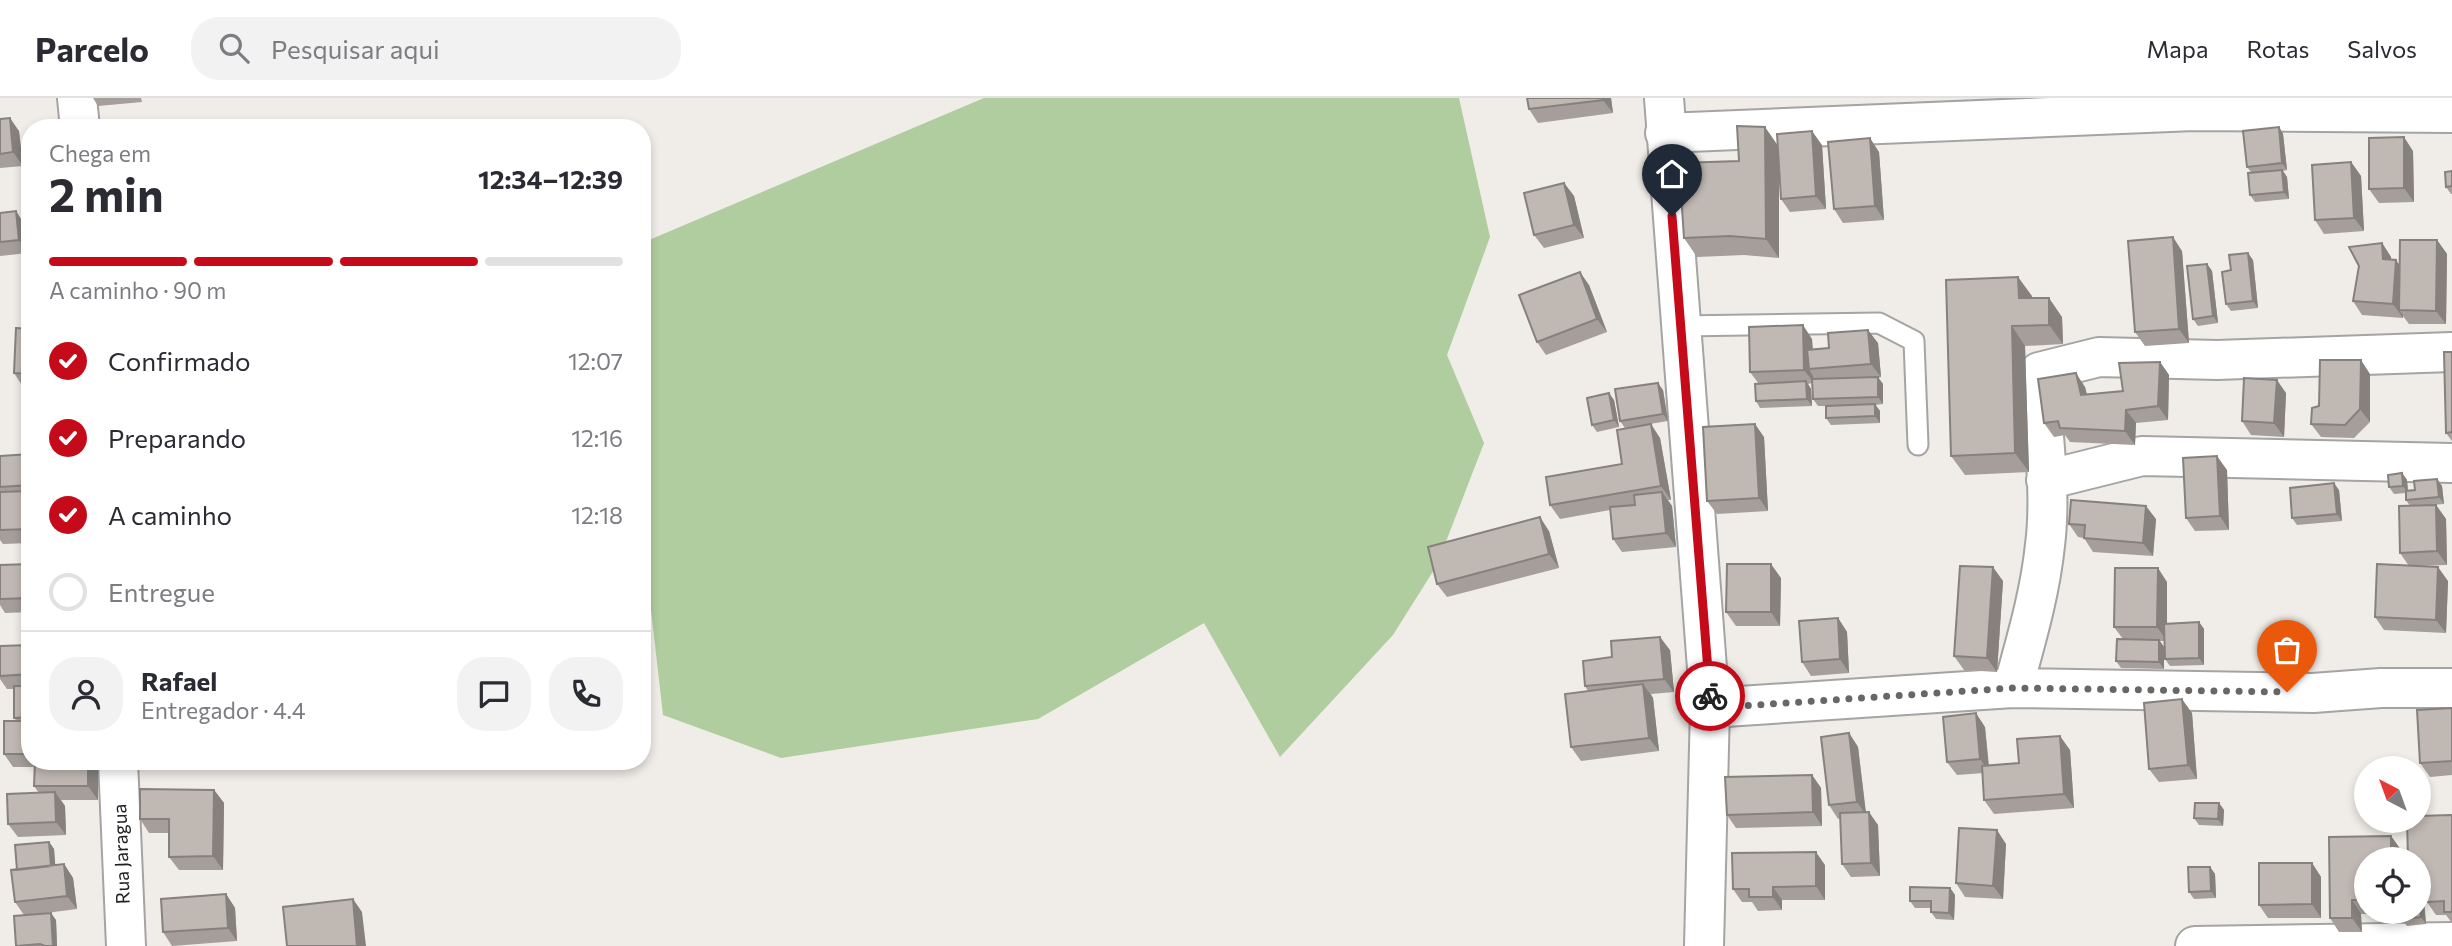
<!DOCTYPE html>
<html lang="pt">
<meta charset="utf-8">
<style>
body{margin:0;font-family:Commissioner,sans-serif;background:#f2f2f3;color:#2b2b33;height:100vh;display:flex;flex-direction:column;font-size:26px;white-space:nowrap}
*{box-sizing:border-box;margin:0}
p{font-size:23px;color:#7c7c81}
.icon{flex:none;width:38px;height:38px;fill:none;stroke:currentColor;stroke-width:2;stroke-linecap:round;stroke-linejoin:round}
.map{position:relative;flex:1;overflow:hidden}
.sheet{position:absolute;left:21px;top:21px;width:630px;height:651px;display:flex;flex-direction:column;background:#fff;border-radius:28px;box-shadow:0 4px 10px #0003}
.sheet>*{flex:none}
.needle{width:46px;rotate:319deg}
.buttons{position:absolute;left:2354px;top:658px;display:grid;gap:14px}
.buttons a{display:grid;place-items:center;width:77px;height:77px;border-radius:50%;background:#fff;box-shadow:0 4px 10px #0003;font-size:35px}
.pin{position:absolute;display:grid;place-items:center;width:60px;height:60px;color:#fff;margin:-72px -30px;border-radius:50% 50% 50% 0;rotate:-45deg;box-shadow:0 0 7px #0007}
.pin .icon{rotate:45deg}
.courier{position:absolute;display:grid;place-items:center;width:70px;height:70px;margin:-35px;border:5px solid #c50b1a;border-radius:50%;background:#fff;color:#222;box-shadow:0 2px 9px #0007}
.overview em{font-style:normal;font-weight:700}
.overview div{display:flex;flex-direction:column-reverse}
.overview{display:flex;align-items:center;justify-content:space-between;height:119px;padding:0 28px}
h1{font-size:46px;font-weight:700;line-height:52px}
.bar{display:grid;grid-template-columns:repeat(4,1fr);gap:10px 7px;align-content:center;height:84px;padding:0 28px}
.bar i{height:9px;border-radius:5px;background:#e1e1e2}
.bar .active{background:#c50b1a}
.bar p{grid-column:span 4}
.line{display:flex;align-items:center;gap:18px;padding:0 28px;border-top:2px solid #e1e1e2}
.line div{flex:1}
.round{display:grid;place-items:center;flex:none;width:74px;height:74px;border-radius:28px;background:#f2f2f3}
ol{padding:0 28px;list-style:none}
li{display:flex;align-items:center;gap:21px;height:77px}
li p{margin-inline-start:auto}
li .icon{padding:7px;border-radius:50%;background:#c50b1a;color:#fff;stroke-width:4}
li:last-child{color:#7c7c81}
li i{width:38px;height:38px;border:4px solid #e1e1e2;border-radius:50%}
header{display:flex;align-items:center;gap:42px;box-sizing:border-box;height:98px;padding:0 35px;background:#fff;border-bottom:2px solid #e1e1e2}
header strong{font-size:33px}
nav{display:flex;gap:38px;margin-inline-start:auto;font-size:24px}
.search{width:490px;height:63px;background:#f2f2f3;display:flex;align-items:center;gap:18px;box-sizing:border-box;padding:0 24px;border-radius:28px;color:#7c7c81;font-size:26px}
.map>svg:first-child{display:block}
.forest{fill:#afcd9e}
.lines{fill:none;stroke-linecap:round;stroke-linejoin:round}
.lane-casing{stroke:#a4a4a4;stroke-width:23}
.street-casing{stroke:#a4a4a4;stroke-width:42}
.lane{stroke:#fff;stroke-width:19}
.street{stroke:#fff;stroke-width:38}
.wall{fill:#a59e9a}
.shaded-wall{fill:#86817d}
.building{fill:#c0b8b3;stroke:#86817d;stroke-width:2}
.done{stroke:#696766;stroke-width:7;stroke-dasharray:0 12.6}
.route{stroke:#c50b1a;stroke-width:9}
.labels{text-anchor:middle;stroke-width:6;stroke-linejoin:round;paint-order:stroke}
.street-label{font-size:19px;fill:#202020;stroke:#fff}
</style>
<header>
<strong>Parcelo</strong>
<div class="search"><svg class="icon" aria-label="search" viewBox="0 0 24 24"><circle cx="10" cy="10" r="6"/><path d="M15 15l6 6"/></svg>Pesquisar aqui</div>
<nav><a>Mapa</a><a>Rotas</a><a>Salvos</a></nav>
</header>
<div class="map">
<svg width="2452" height="848" viewBox="0 0 2452 848">
<rect width="100%" height="100%" fill="#f0ece7"/>
<path class="forest" d="M984,0H1459L1490,139L1447,257L1484,345L1437,467L1393,537L1280,659L1204,525L1038,621L781,660L663,617L642,433V145Z"/>
<g class="lines">
<g class="lane-casing">
<path id="lane" d="M1680,228L1879,225L1914,243L1918,347"/>
</g>
<g class="street-casing">
<path id="street" d="M77,0L80,30
M1664,0L1710,610L1704,848
M1665,35L2194,13L2452,15
M2046,382L2142,358L2452,365
M2013,590C2026,542 2040,496 2045,447C2052,392 2042,330 2039,274L2099,259L2217,262L2452,254
M1710,610L2013,590L2313,595L2381,590H2452
M118,663L126,848
M2195,848L2452,844"/>
</g>
<use href="#lane" class="lane"/>
<use href="#street" class="street"/>
</g>
<path class="wall" d="M93,0H141L142,4L98,8Z
M1611,0L1613,15L1538,25L1529,11Z
M0,21L19,33L23,68L0,70Z
M2279,29L2283,36L2287,72L2283,73L2287,79L2289,101L2255,104L2250,97L2252,75L2247,69Z
M1777,47H1822L1826,111L1790,114L1781,101L1779,66V160L1744,157L1697,159L1684,140L1739,63Z
M2413,53L2414,104L2379,105L2369,91Z
M1879,54L1884,122L1843,125L1834,111Z
M2351,64L2361,78L2364,133L2324,136L2315,122Z
M2452,73V96H2451L2446,89Z
M1564,85L1574,98L1584,140L1544,150L1534,137Z
M0,115L25,127L28,155L0,158Z
M2437,142L2447,156L2446,226H2409L2403,218V220L2362,217L2353,203L2382,145L2391,159V161L2400,167Z
M2182,153L2189,245L2145,248L2135,234Z
M2253,162L2258,210L2231,213L2226,206L2231,172Z
M2207,166L2212,173L2218,225L2198,228L2193,221Z
M2018,179L2032,200L2062,219L2063,246L2025,248L2029,374L1965,377L1951,358Z
M1589,187L1607,234L1546,257L1537,244Z
M30,231V289H23L14,275Z
M1812,241L1813,251L1878,245L1881,279L1878,280L1883,286V306L1875,307L1880,313V325L1831,327L1826,320V308H1818L1813,301L1812,285L1808,286L1811,291L1812,308L1760,310L1756,303L1759,286L1750,274Z
M2452,254V343L2446,335Z
M2160,264L2169,277L2168,322L2136,325L2135,347L2070,344L2065,337L2054,339L2044,325L2085,289L2087,296L2123,293Z
M2370,276V324L2354,340L2321,339L2311,326L2319,308Z
M1663,292L1668,323L1625,330L1620,323Z
M2286,295L2284,339L2251,337L2242,323Z
M1614,302L1619,329L1597,334L1592,327Z
M1764,339L1768,413L1717,416L1707,403Z
M1660,340L1671,402H1668L1672,408L1676,449L1622,454L1613,441L1610,412L1560,421L1550,407L1622,366Z
M30,356V445L3,446L0,442V358Z
M2227,372L2229,432L2195,433L2186,420Z
M2402,375L2407,382L2408,393L2415,392L2437,381L2442,388L2444,406L2430,407H2436L2446,421L2447,467L2413,468L2448,483L2446,535L2384,532L2375,519L2409,468L2400,455L2410,408L2406,402V395L2394,396L2389,389Z
M2339,392L2342,423L2297,427L2292,420Z
M2156,421L2153,458L2093,454L2084,440L2078,439L2069,426Z
M1549,433L1559,470L1447,499L1437,486Z
M30,466V514L5,515L0,507V467Z
M1781,480L1780,528H1736L1726,514Z
M2003,483L1997,574L1964,572L1954,558Z
M2167,484V526L2199,524L2204,531V567L2170,568L2165,561L2164,543H2160L2164,549V571L2121,570L2116,563L2123,541L2114,529Z
M1838,520L1847,534L1849,575L1811,578L1802,564Z
M30,547V663H98V702H61L65,708L66,737L18,739L8,726L39,695L34,688L35,669H13L4,656L17,623L14,620V591H7L0,581V548Z
M1670,552L1674,594L1651,596L1653,600L1659,653L1581,663L1571,649L1588,593L1585,588L1612,559Z
M2452,610V677L2430,679L2420,665Z
M2192,615L2197,681L2159,684L2149,671Z
M1985,629L1989,667L2019,665L2070,652L2074,710L1994,716L1984,702L1983,675L1957,677L1947,664Z
M1849,635L1858,649L1866,714L1878,727L1880,778L1851,779L1842,766L1840,720L1838,721L1829,707Z
M150,663H185L152,666Z
M1812,677L1821,690L1822,728L1736,730L1727,717Z
M214,692L224,705L223,772H179L169,759V735H149L140,721Z
M2219,705L2224,712L2223,728L2199,727L2194,720Z
M2452,717V825L2446,817H2436L2427,804L2426,790H2418V761Z
M2391,738L2401,752V761H2366V814H2418L2419,796L2424,803L2426,826L2407,828L2402,821L2401,814V815L2361,816L2362,834H2339L2330,820L2329,739Z
M49,744L54,751L55,767L64,766L73,780L77,811L38,816L56,822L57,848H16L24,817L15,804Z
M2006,746L2003,801L1965,799L1956,785Z
M2312,765L2321,779V820H2268L2259,807Z
M1825,767V802H1782V812L1758,813L1752,804H1742L1733,791Z
M2210,769L2215,776L2216,800L2194,801L2189,794Z
M1950,790L1955,797L1954,822L1936,821L1931,814V810H1915L1910,803Z
M226,796L235,810L237,843L172,848L163,834Z"/>
<path class="shaded-wall" d="M1603,0H1611L1613,15L1603,2Z
M10,20L19,33L23,68L13,54Z
M1765,29L1779,49V160L1766,141Z
M2279,29L2283,36L2287,72L2282,65Z
M1812,33L1822,47L1826,111L1816,98Z
M2404,39L2413,53L2414,104L2404,90Z
M1870,40L1879,54L1884,122L1875,108Z
M2351,64L2361,78L2364,133L2354,120Z
M2282,72L2287,79L2289,101L2284,94Z
M1564,85L1574,98L1584,140L1574,127Z
M16,113L25,127L28,155L19,142Z
M2173,139L2182,153L2189,245L2179,231Z
M2437,142L2447,156L2446,226L2436,213Z
M2382,145L2391,159L2393,175L2383,161Z
M2248,155L2253,162L2258,210L2253,203Z
M2396,162L2405,175L2399,212L2403,217V220L2393,206Z
M2207,166L2212,173L2218,225L2213,218Z
M1580,174L1589,187L1607,234L1597,221Z
M2018,179L2032,198L2033,220L2019,200Z
M2049,200L2062,219L2063,246L2049,227Z
M1803,227L1812,241L1813,271H1809L1813,278L1814,285L1804,272Z
M2012,228L2025,248L2029,374L2015,355Z
M1868,232L1878,245L1881,279L1871,266Z
M2361,262L2370,276V324L2360,311Z
M2160,264L2169,277L2168,322L2158,308Z
M2076,275L2085,289L2090,310L2081,297Z
M1878,279L1883,286V306L1878,299Z
M2277,282L2286,295L2284,339L2274,325Z
M1806,283L1811,291L1812,308L1807,301Z
M1658,285L1663,292L1668,323L1663,316Z
M1609,295L1614,302L1619,329L1614,322Z
M1875,306L1880,313V325L1875,318Z
M2126,312L2136,325L2135,347L2125,333Z
M1651,326L1660,340L1671,402L1661,388Z
M1755,326L1764,339L1768,413L1759,400Z
M2217,358L2227,372L2229,432L2220,418Z
M2402,375L2407,382L2408,395L2403,388Z
M2437,381L2442,388L2444,406L2439,399Z
M2334,385L2339,392L2342,423L2337,416Z
M1662,394L1672,408L1676,449L1666,435Z
M2436,407L2446,421L2447,467L2437,453Z
M2146,408L2156,421L2153,458L2143,445Z
M1540,419L1549,433L1559,470L1549,456Z
M1771,466L1781,480L1780,528L1771,514Z
M1993,469L2003,483L1997,574L1987,560Z
M2438,469L2448,483L2446,535L2436,522Z
M2158,470L2167,484V543L2157,529Z
M1838,520L1847,534L1849,575L1840,561Z
M2199,524L2204,531V567L2199,560Z
M1660,539L1670,552L1674,594L1664,581Z
M2159,542L2164,549V571L2159,564Z
M1643,586L1653,600L1659,653L1649,640Z
M2182,601L2192,615L2197,681L2188,667Z
M1976,615L1985,629L1989,674L1980,661Z
M1849,635L1858,649L1866,717L1857,704Z
M2060,638L2070,652L2074,710L2064,696Z
M88,663H98V702L88,688Z
M1812,677L1821,690L1822,728L1813,714Z
M214,692L224,705L223,772L213,758Z
M55,694L65,708L66,737L56,724Z
M2219,705L2224,712L2223,728L2218,721Z
M1869,714L1878,727L1880,778L1871,765Z
M1997,732L2006,746L2003,801L1993,788Z
M2391,738L2401,752V761H2391Z
M49,744L54,751L56,776L51,769Z
M1816,754L1825,767V802L1816,788Z
M2312,765L2321,779V820L2312,806Z
M64,766L73,780L77,811L67,798Z
M2210,769L2215,776L2216,800L2211,793Z
M1773,789L1782,802V812L1773,799Z
M1950,790L1955,797L1954,822L1949,815Z
M226,796L235,810L237,843L228,830Z
M2419,796L2424,803L2426,826L2421,819Z
M353,801L362,814L366,848H357Z
M2352,802L2361,816L2362,834L2352,820Z
M51,815L56,822L57,848H53Z"/>
<path class="building" d="M1527,0H1603V2L1529,11Z
M10,20L13,54L0,56V21Z
M1737,28L1765,29L1766,141L1730,138L1684,140L1679,65L1739,63Z
M2279,29L2282,65L2247,69L2243,33Z
M1812,33L1816,98L1781,101L1777,36Z
M2404,39V90L2369,91V40Z
M1870,40L1875,108L1834,111L1828,44Z
M2351,64L2354,120L2315,122L2312,67Z
M2282,72L2284,94L2250,97L2248,75Z
M2452,73V88L2446,89L2445,74Z
M1564,85L1574,127L1534,137L1524,95Z
M16,113L19,142L0,144V115Z
M2173,139L2179,231L2135,234L2128,143Z
M2400,142H2437L2436,213L2399,212Z
M2382,145L2383,161L2396,162L2393,206L2353,203L2359,168L2349,149Z
M2248,155L2253,203L2226,206L2222,174L2231,172L2229,157Z
M2207,166L2213,218L2193,221L2187,168Z
M1580,174L1597,221L1537,244L1519,197Z
M2018,179L2019,200H2049V227L2012,228L2015,355L1951,358L1946,182Z
M1803,227L1804,272L1750,274L1749,229Z
M16,230L30,231V276L14,275Z
M1868,232L1871,266L1809,271L1807,252L1829,250L1828,235Z
M2444,254H2452V334L2446,335Z
M2320,262H2361L2360,311L2345,327L2311,326L2312,310L2319,308Z
M2160,264L2158,308L2126,312L2125,333L2060,330L2058,323L2044,325L2038,281L2076,275L2081,297L2123,293L2119,265Z
M1878,279V299L1813,301L1812,281Z
M2244,280L2277,282L2274,325L2242,323Z
M1806,283L1807,301L1756,303L1755,286Z
M1658,285L1663,316L1620,323L1615,291Z
M1609,295L1614,322L1592,327L1587,300Z
M1875,306V318L1826,320V308Z
M1651,326L1661,388L1550,407L1546,379L1622,366L1617,332Z
M1755,326L1759,400L1707,403L1703,329Z
M30,356V387L0,389V358Z
M2217,358L2220,418L2186,420L2183,360Z
M2402,375L2403,388L2389,389L2388,377Z
M2437,381L2439,399L2406,402V393L2415,392L2414,383Z
M2334,385L2337,416L2292,420L2290,390Z
M30,393V431L0,432V394Z
M1662,394L1666,435L1613,441L1610,409L1635,407L1634,397Z
M2071,402L2146,408L2143,445L2084,440L2085,427L2069,426Z
M2436,407L2437,453L2400,455L2399,408Z
M1540,419L1549,456L1437,486L1428,449Z
M30,466V500L0,501V467Z
M1727,466H1771V514H1726Z
M2377,466L2438,469L2436,522L2375,519Z
M1960,468L1993,469L1987,560L1954,558Z
M2115,470H2158L2157,529H2114Z
M1838,520L1840,561L1802,564L1799,523Z
M2199,524V560L2165,561L2164,526Z
M1660,539L1664,581L1585,588L1583,563L1612,559L1611,543Z
M2117,541L2159,542V564L2116,563Z
M30,547V576L0,578V548Z
M1643,586L1649,640L1571,649L1565,596Z
M14,588H30V619L14,620Z
M2182,601L2188,667L2149,671L2144,605Z
M2452,610V663L2420,665L2417,612Z
M1976,615L1980,661L1947,664L1943,619Z
M4,623H30V656H4Z
M1849,635L1857,704L1829,707L1821,639Z
M2060,638L2064,696L1984,702L1982,668L2019,665L2017,641Z
M35,663H88V688H34Z
M1812,677L1813,714L1727,717L1725,679Z
M140,691L214,692L213,758L169,759V721H140Z
M55,694L56,724L8,726L7,696Z
M2195,705H2219L2218,721L2194,720Z
M1869,714L1871,765L1842,766L1840,715Z
M2452,717V814H2444V803L2427,804L2426,777H2418V761H2408L2407,723H2418V718Z
M1959,730L1997,732L1993,788L1956,785Z
M2391,738V761H2366V802H2352V820H2330L2329,739Z
M49,744L51,768L17,772L15,747Z
M1816,754V788L1773,789V799H1749V791H1733L1732,755Z
M2259,765H2312V806L2259,807Z
M64,766L67,798L15,804L11,772Z
M2188,769H2210L2211,793L2189,794Z
M1910,789L1950,790L1949,815L1931,814V803H1910Z
M226,796L228,830L163,834L161,801Z
M2418,796L2421,819L2402,821L2401,814H2418Z
M353,801L357,848H287L283,809Z
M51,815L53,848H45L40,846L16,848L14,818Z"/>
<g class="lines">
<path class="done" d="M1710,598V610L2013,590L2287,594"/>
<path class="route" d="M1672,118L1710,598"/>
</g>
<g class="labels">
<g class="street-label">
<text transform="translate(121 756) rotate(-92)" y="7">Rua Jaragua</text>
</g>
</g>
</svg>
<div class="buttons">
<a><svg class="needle" viewBox="-14 -14 28 28"><path d="M0-13l5 13h-10z" fill="#e53935"/><path d="M0 13l5-13h-10z" fill="#7c7c81"/></svg></a>
<a><svg class="icon" aria-label="locate" viewBox="0 0 24 24"><circle cx="12" cy="12" r="6"/><path d="M12 2v4M12 18v4M2 12h4M18 12h4"/></svg></a>
</div>
<div class="pin" style="left:2287px;top:594px;background:#ea580c"><svg class="icon" aria-label="bag" viewBox="0 0 24 24"><path d="M5 8h14l-1 12H6zM9 8a3 3 0 0 1 6 0"/></svg></div>
<div class="pin" style="left:1672px;top:118px;background:#1f2937"><svg class="icon" aria-label="home" viewBox="0 0 24 24"><path d="M3 11l9-7 9 7M6 9v11h12V9"/></svg></div>
<div class="courier" style="left:1710px;top:598px"><svg class="icon" aria-label="bike" viewBox="0 0 24 24"><circle cx="6" cy="16" r="4"/><circle cx="18" cy="16" r="4"/><path d="M6 16l4-8h5l3 8M10 8l3 8H6M13 5h3"/></svg></div>
<section class="sheet">
<div class="overview"><div><h1>2 min</h1><p>Chega em</p></div><em>12:34–12:39</em></div>
<div class="bar"><i class="active"></i><i class="active"></i><i class="active"></i><i></i><p>A caminho · 90 m</p></div>
<ol>
<li><svg class="icon" aria-label="check" viewBox="0 0 24 24"><path d="M5 12l5 5 9-10"/></svg>Confirmado<p>12:07</p></li>
<li><svg class="icon" aria-label="check" viewBox="0 0 24 24"><path d="M5 12l5 5 9-10"/></svg>Preparando<p>12:16</p></li>
<li><svg class="icon" aria-label="check" viewBox="0 0 24 24"><path d="M5 12l5 5 9-10"/></svg>A caminho<p>12:18</p></li>
<li><i></i>Entregue</li>
</ol>
<div class="line" style="height:126px"><a class="round"><svg class="icon" aria-label="person" viewBox="0 0 24 24"><circle cx="12" cy="8" r="4"/><path d="M4 21q1-7 8-7t8 7"/></svg></a><div><b>Rafael</b><p>Entregador · 4.4</p></div><a class="round"><svg class="icon" aria-label="chat" viewBox="0 0 24 24"><path d="M4 5h16v11H9l-5 4z"/></svg></a><a class="round"><svg class="icon" aria-label="phone" viewBox="0 0 24 24"><path d="M5 4h4l2 5-3 2q2 4 5 5l2-3 5 2v4C11 20 4 13 5 4z"/></svg></a></div>
</section>
</div>
